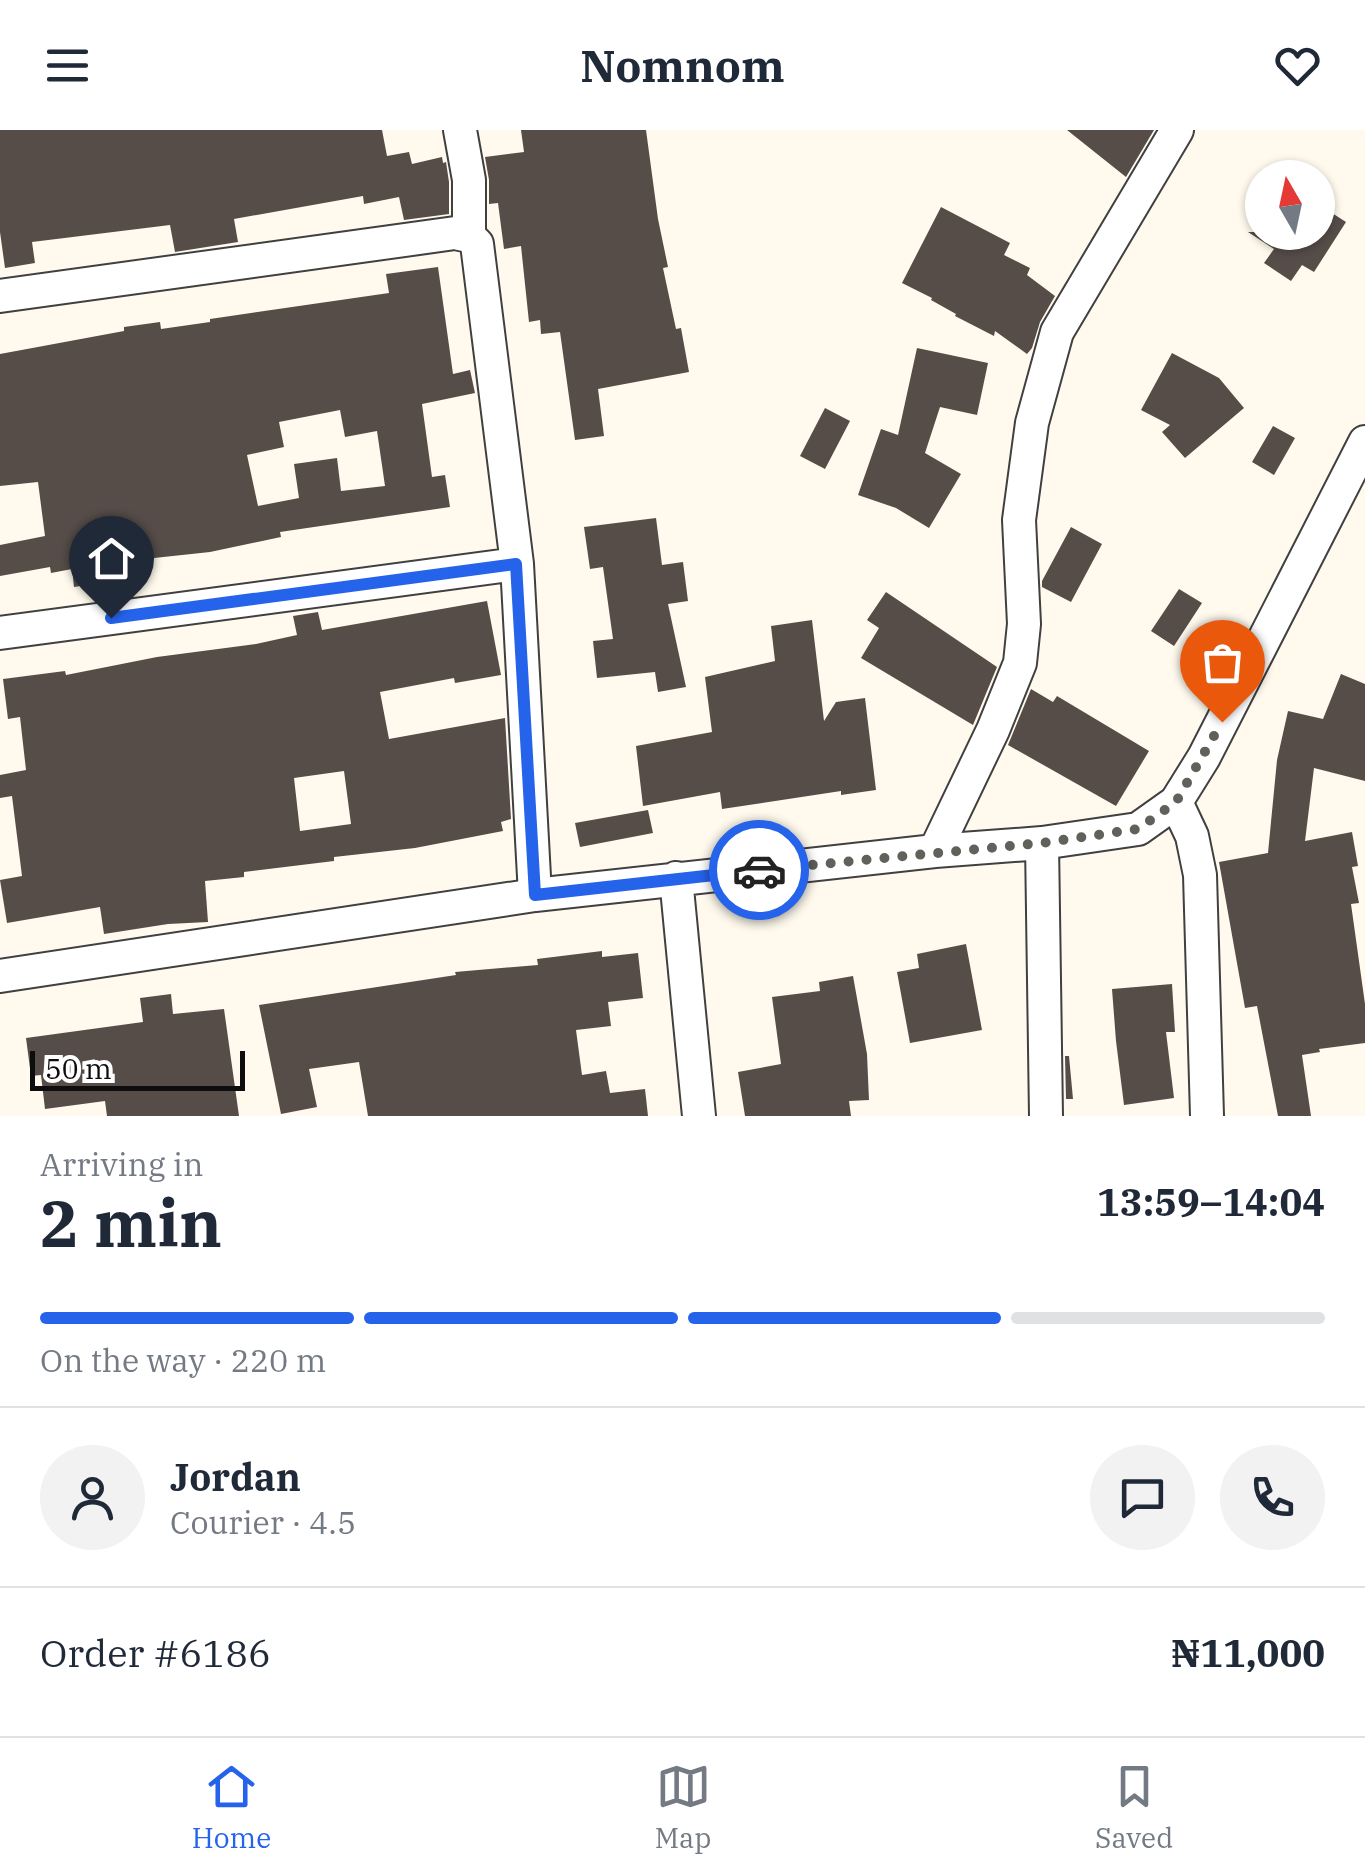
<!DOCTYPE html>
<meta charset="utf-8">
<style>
body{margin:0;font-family:"IBM Plex Serif",serif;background:#f2f2f3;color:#1f2937;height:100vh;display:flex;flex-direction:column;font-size:38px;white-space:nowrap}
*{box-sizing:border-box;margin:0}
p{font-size:32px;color:#747a83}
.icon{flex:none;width:55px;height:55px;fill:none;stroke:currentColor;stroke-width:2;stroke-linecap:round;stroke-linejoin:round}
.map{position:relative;height:986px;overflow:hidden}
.details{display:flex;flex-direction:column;background:#fff;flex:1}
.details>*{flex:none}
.needle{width:65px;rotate:351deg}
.tools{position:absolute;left:1245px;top:30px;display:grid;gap:20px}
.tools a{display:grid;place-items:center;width:90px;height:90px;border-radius:50%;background:#fff;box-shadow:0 2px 8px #0004;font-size:50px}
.scale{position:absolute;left:30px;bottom:25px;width:215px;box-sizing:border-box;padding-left:10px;border:5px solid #0d0d0d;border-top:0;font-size:28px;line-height:35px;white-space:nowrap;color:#0d0d0d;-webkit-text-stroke:8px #fff;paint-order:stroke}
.pin{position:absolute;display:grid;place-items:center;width:85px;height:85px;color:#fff;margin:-102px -42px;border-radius:50% 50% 50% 0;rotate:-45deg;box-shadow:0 0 10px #0007}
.pin .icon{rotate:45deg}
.courier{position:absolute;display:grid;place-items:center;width:100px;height:100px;margin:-50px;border:8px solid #2563eb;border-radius:50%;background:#fff;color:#222;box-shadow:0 2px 12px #0007}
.headline em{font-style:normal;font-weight:700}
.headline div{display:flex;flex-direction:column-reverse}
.headline{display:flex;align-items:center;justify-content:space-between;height:170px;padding:0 40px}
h1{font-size:65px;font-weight:700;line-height:75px}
.bar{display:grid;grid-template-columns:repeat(4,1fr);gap:15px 10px;align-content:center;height:120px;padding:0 40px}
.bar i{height:12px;border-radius:8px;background:#e0e1e3}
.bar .selected{background:#2563eb}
.bar p{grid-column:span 4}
.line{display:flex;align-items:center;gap:25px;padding:0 40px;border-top:2px solid #e0e1e3}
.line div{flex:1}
.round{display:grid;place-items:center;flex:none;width:105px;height:105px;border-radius:52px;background:#f2f2f3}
header{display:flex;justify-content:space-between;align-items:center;height:130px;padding:0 40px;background:#fff;font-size:45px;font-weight:700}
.menu{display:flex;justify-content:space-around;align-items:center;height:140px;border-top:2px solid #e0e1e3;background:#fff;font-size:28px;color:#747a83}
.menu a{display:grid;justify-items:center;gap:5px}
.menu .selected{color:#2563eb}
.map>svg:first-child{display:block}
.building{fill:#564d49;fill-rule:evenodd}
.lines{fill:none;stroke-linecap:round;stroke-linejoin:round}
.street-casing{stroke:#404040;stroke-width:36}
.street{stroke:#fff;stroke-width:32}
.done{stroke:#62605b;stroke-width:10;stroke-dasharray:0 18}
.route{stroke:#2563eb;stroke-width:12}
</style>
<header><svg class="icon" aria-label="menu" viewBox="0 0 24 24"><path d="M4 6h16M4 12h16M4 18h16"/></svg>Nomnom<svg class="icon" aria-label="heart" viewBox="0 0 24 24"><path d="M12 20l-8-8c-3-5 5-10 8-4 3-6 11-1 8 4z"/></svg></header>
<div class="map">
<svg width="1365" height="986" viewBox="0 0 1365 986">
<rect width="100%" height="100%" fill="#fffaed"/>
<path class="building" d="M0,0H382L387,26L409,22L412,34L442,27L443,33L446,32L449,52V84L404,90L399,67L364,74L363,66L234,89L238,112L175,122L170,95L32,112L35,133L5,138L0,102Z
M521,0H646L658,89L668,137L663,138L676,199L681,198L689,242L598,259L604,306L575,310L560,202L541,204L540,190L529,192L521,116L504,119L498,73L489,74V50L485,27L524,22Z
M1067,0H1154L1126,47Z
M1318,74L1346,92L1314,142L1302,135L1291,151L1264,133L1274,119L1248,102H1318Z
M941,77L1010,113L1004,125L1030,138L1027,145L1055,166L1040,192L1032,218L1027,224L995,201L994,206L955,186L956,184L931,170L932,168L902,153Z
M438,137L453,244L470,240L475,263L422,274L432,347L445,345L450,377L280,402L281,407L210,422L117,432L119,450L74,457L72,439L51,443L50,437L0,446V415L45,406L38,352L0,356V224L124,201V197L160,192L161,199L210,192V189L389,163L386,144ZM340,280L345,307L377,301L385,356L341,361L337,328L294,334L299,368L258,376L247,325L284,317L279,292Z
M917,218L988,233L977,285L940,277L925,323L961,344L929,398L896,378L858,365L881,299L898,305Z
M1172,223L1219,248L1244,278L1185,328L1162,302L1170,295L1141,280Z
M825,278L850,291L825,339L800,326Z
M1273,296L1295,308L1274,345L1252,332Z
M656,388L662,435L683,432L688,471L668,474L686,557L658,562L655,542L597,548L593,511L613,509L603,437L590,439L584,397Z
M1071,397L1102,414L1071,472L1042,457V451Z
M1179,459L1202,473L1174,516L1151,501Z
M886,462L997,537L973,595L861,528L879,498L867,490Z
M487,471L501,545L455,553L454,548L380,562L389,609L505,588L511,689L501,692L503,701L415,718L334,727V731L244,742V747L205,751L208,792L168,794L104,804L100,777L7,793L0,750L22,746L12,666L0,668V645L26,640L20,587L8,589L3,549L65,541L66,545L157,527L256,514L297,505L293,486L318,482L322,500ZM344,641L351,694L300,701L294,648Z
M812,490L824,591L836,572L865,568L876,660L841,665V661L722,679L720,662L643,676L636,616L712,602L705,547L775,531L771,496Z
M1341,544L1365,554V651L1314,638L1305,711L1352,702L1358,736L1352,737L1359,773L1351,774L1365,874V913L1319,919L1320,922L1302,925L1311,986H1278L1257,876L1245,878L1219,732L1268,723L1277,630L1288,581L1323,589Z
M1031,559L1053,572L1057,566L1149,621L1116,676L1008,615Z
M648,680L653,703L580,717L575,693Z
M966,814L982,900L910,913L897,842L919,838L917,824Z
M602,821V827L638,823L643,868L608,872L611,896L576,900L582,945L606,941L610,963L645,959L648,986H368L359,932L309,939L317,977L281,984L259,875L456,845L455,842L538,835L537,829Z
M853,846L867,924L869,970L849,971L851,986H745L738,942L781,934L772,867L820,861L819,852Z
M1172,854L1175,902H1166L1174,968L1124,975L1116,911L1112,859Z
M171,864L173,884L224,879L239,986H107L105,971L45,979L41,945L31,946L26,908L143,892L140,868Z
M1065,926H1069L1073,969H1066Z"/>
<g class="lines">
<g class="street-casing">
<path id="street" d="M460,0L469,50V106L477,114L517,434L535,765
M0,166L455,103L469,106
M0,503L517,434
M1176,672L1192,706L1200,745L1207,986
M1042,713L1046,986
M935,721L993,600L1020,533L1024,494L1019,390L1032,293L1057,202L1177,0
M676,748L699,986
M0,846L535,765L935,721L1042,713L1138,699L1176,672L1204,627L1365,312"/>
</g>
<use href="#street" class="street"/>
</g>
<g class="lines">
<path class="done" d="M759,740L1042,713L1138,699L1176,672L1222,592"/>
<path class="route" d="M111,488L516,434L535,765L759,740"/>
</g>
</svg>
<div class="tools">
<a><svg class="needle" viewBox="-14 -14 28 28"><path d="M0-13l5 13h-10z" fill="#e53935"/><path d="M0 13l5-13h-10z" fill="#747a83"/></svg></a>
</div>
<div class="scale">50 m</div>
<div class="pin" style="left:1222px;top:592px;background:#ea580c"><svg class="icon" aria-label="bag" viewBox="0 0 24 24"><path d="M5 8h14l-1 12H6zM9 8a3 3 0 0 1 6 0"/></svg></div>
<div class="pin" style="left:111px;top:488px;background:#1f2937"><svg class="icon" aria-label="home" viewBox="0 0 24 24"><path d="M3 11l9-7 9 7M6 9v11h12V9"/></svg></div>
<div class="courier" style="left:759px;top:740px"><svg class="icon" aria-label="car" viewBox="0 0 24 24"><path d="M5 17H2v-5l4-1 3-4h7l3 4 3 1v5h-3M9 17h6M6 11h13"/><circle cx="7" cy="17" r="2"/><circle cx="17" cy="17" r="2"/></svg></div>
</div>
<section class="details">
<div class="headline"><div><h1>2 min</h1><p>Arriving in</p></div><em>13:59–14:04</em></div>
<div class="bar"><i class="selected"></i><i class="selected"></i><i class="selected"></i><i></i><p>On the way · 220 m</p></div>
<div class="line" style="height:180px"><a class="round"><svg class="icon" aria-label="person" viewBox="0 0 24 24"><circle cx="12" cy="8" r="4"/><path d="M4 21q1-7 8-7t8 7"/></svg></a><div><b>Jordan</b><p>Courier · 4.5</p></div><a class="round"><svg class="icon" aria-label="chat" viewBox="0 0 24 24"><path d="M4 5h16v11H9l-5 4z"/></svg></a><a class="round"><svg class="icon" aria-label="phone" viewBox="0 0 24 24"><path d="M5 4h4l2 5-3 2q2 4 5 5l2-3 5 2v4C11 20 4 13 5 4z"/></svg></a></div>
<div class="line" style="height:130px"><div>Order #6186</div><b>₦11,000</b></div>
</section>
<nav class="menu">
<a class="selected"><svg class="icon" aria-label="home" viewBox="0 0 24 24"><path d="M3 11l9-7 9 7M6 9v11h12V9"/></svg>Home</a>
<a><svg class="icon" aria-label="map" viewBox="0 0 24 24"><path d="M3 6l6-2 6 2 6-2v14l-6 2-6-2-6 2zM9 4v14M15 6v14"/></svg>Map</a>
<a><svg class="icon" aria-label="saved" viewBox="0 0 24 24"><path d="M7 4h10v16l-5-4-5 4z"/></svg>Saved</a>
</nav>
